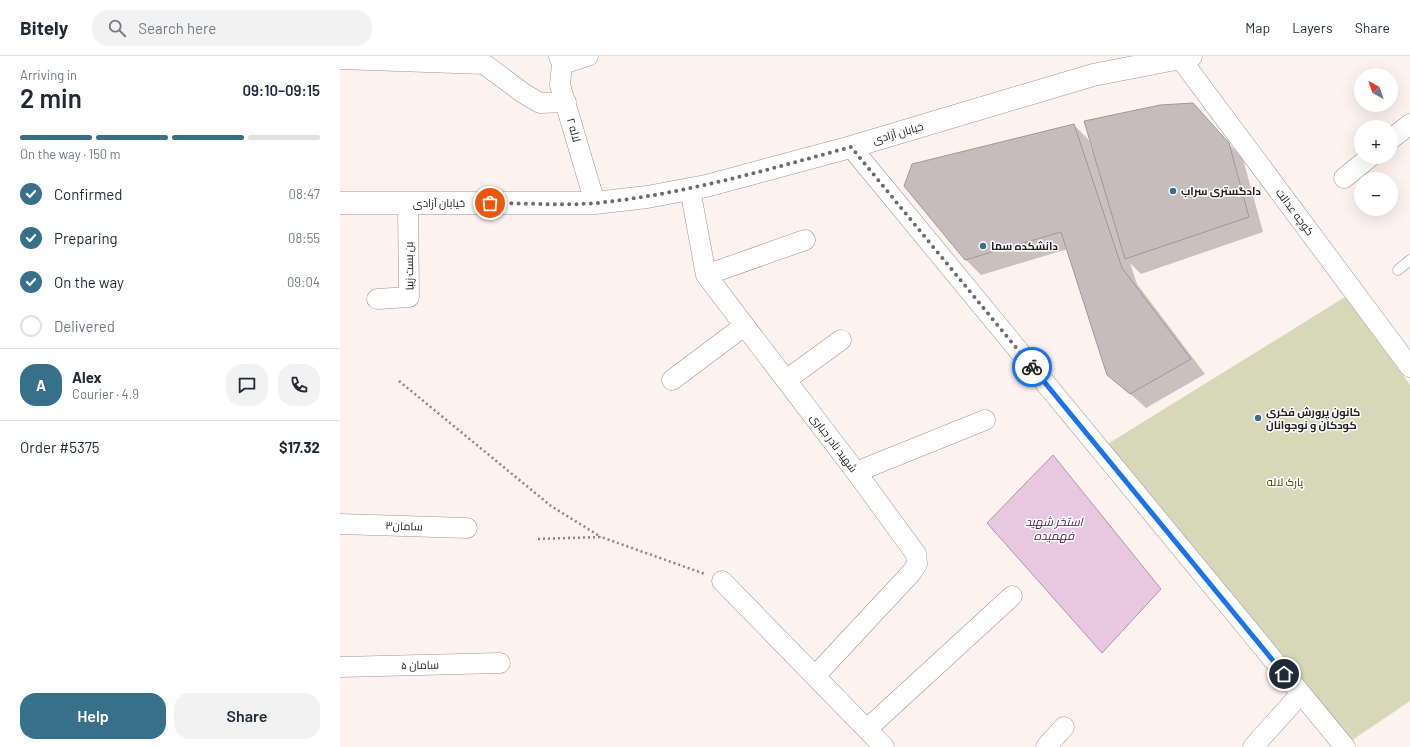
<!DOCTYPE html>
<meta charset="utf-8">
<style>
body{margin:0;font-family:Barlow,Cairo,sans-serif;background:#f2f2f3;color:#1f2937;height:100vh;display:flex;flex-direction:column;font-size:15px;white-space:nowrap}
*{box-sizing:border-box;margin:0}
p{font-size:13px;color:#747a83}
.icon{flex:none;width:22px;height:22px;fill:none;stroke:currentColor;stroke-width:2;stroke-linecap:round;stroke-linejoin:round}
.map{position:relative;flex:1;overflow:hidden}
.side{display:flex;flex-direction:column;background:#fff;width:340px}
.side>*{flex:none}
.needle{width:26px;rotate:320deg}
.controls{position:absolute;left:1014px;top:12px;display:grid;gap:8px}
.controls a{display:grid;place-items:center;width:44px;height:44px;border-radius:50%;background:#fff;box-shadow:0 4px 16px #0002;font-size:20px}
.pin{position:absolute;display:grid;place-items:center;width:34px;height:34px;color:#fff;margin:-17px;border:2px solid #fff;border-radius:50%;box-shadow:0 1px 4px #0007}
.courier{position:absolute;display:grid;place-items:center;width:40px;height:40px;margin:-20px;border:3px solid #1a73e8;border-radius:50%;background:#fff;color:#222;box-shadow:0 1px 5px #0007}
.summary em{font-style:normal;font-weight:600}
.summary div{display:flex;flex-direction:column-reverse}
.summary{display:flex;align-items:center;justify-content:space-between;height:68px;padding:0 20px}
h1{font-size:26px;font-weight:600;line-height:30px}
.bar{display:grid;grid-template-columns:repeat(4,1fr);gap:6px 4px;align-content:center;height:48px;padding:0 20px}
.bar i{height:5px;border-radius:3px;background:#e0e1e3}
.bar .selected{background:#38708a}
.bar p{grid-column:span 4}
.line{display:flex;align-items:center;gap:10px;padding:0 20px;border-top:1px solid #e0e1e3}
.line div{flex:1}
.round{display:grid;place-items:center;flex:none;width:42px;height:42px;border-radius:16px;background:#f2f2f3}
ol{padding:0 20px;list-style:none}
li{display:flex;align-items:center;gap:12px;height:44px}
li p{margin-inline-start:auto}
li .icon{padding:4px;border-radius:50%;background:#38708a;color:#fff;stroke-width:4}
li:last-child{color:#747a83}
li i{width:22px;height:22px;border:2px solid #e0e1e3;border-radius:50%}
.action{display:flex;gap:8px;margin-top:auto;padding:8px 20px}
.action a{flex:1;height:46px;border-radius:16px;background:#38708a;color:#fff;font-size:16px;font-weight:600;line-height:46px;text-align:center}
.action a+a{background:#f2f2f3;color:#1f2937}
header{display:flex;align-items:center;gap:24px;box-sizing:border-box;height:56px;padding:0 20px;background:#fff;border-bottom:1px solid #e0e1e3}
header strong{font-size:19px}
nav{display:flex;gap:22px;margin-inline-start:auto;font-size:14px}
.search{width:280px;height:36px;background:#f2f2f3;display:flex;align-items:center;gap:10px;box-sizing:border-box;padding:0 14px;border-radius:16px;color:#747a83;font-size:15px}
main{display:flex;flex:1;min-height:0}
.map>svg:first-child{display:block}
.green{fill:#d7d8ba}
.water{fill:#e8c8e1;stroke:#ae96a7}
.shadow{fill:#0003}
.building{fill:#c6bbbd;stroke:#a29799}
.lines{fill:none;stroke-linecap:round;stroke-linejoin:round}
.service-casing{stroke:#9f9591;stroke-width:11}
.minor-casing{stroke:#9f9591;stroke-width:21}
.secondary-casing{stroke:#9f9591;stroke-width:23}
.path{stroke:#8b8381;stroke-width:2.5;stroke-dasharray:2 3;stroke-linecap:butt}
.service{stroke:#fff;stroke-width:10}
.minor{stroke:#fff;stroke-width:20}
.secondary{stroke:#fff;stroke-width:22}
.done{stroke:#716a68;stroke-width:4;stroke-dasharray:0 7.2}
.route{stroke:#1a73e8;stroke-width:5}
.poi-dot{fill:#38708a;stroke:#fff;stroke-width:1.5}
.labels{text-anchor:middle;stroke-width:3;stroke-linejoin:round;paint-order:stroke}
.street-label{font-size:11px;fill:#252120;stroke:#fff}
.poi-label{font-size:11px;font-weight:bold;fill:#252120;stroke:#fff;text-anchor:start}
.park-label{font-size:11px;fill:#424000;stroke:#fff}
.water-label{font-size:12px;font-style:italic;fill:#4d2547;stroke:#fff}
</style>
<header>
<strong>Bitely</strong>
<div class="search"><svg class="icon" aria-label="search" viewBox="0 0 24 24"><circle cx="10" cy="10" r="6"/><path d="M15 15l6 6"/></svg>Search here</div>
<nav><a>Map</a><a>Layers</a><a>Share</a></nav>
</header>
<main>
<section class="side">
<div class="summary"><div><h1>2 min</h1><p>Arriving in</p></div><em>09:10–09:15</em></div>
<div class="bar"><i class="selected"></i><i class="selected"></i><i class="selected"></i><i></i><p>On the way · 150 m</p></div>
<ol>
<li><svg class="icon" aria-label="check" viewBox="0 0 24 24"><path d="M5 12l5 5 9-10"/></svg>Confirmed<p>08:47</p></li>
<li><svg class="icon" aria-label="check" viewBox="0 0 24 24"><path d="M5 12l5 5 9-10"/></svg>Preparing<p>08:55</p></li>
<li><svg class="icon" aria-label="check" viewBox="0 0 24 24"><path d="M5 12l5 5 9-10"/></svg>On the way<p>09:04</p></li>
<li><i></i>Delivered</li>
</ol>
<div class="line" style="height:72px"><b class="round" style="background:#38708a;color:#fff">A</b><div><b>Alex</b><p>Courier · 4.9</p></div><a class="round"><svg class="icon" aria-label="chat" viewBox="0 0 24 24"><path d="M4 5h16v11H9l-5 4z"/></svg></a><a class="round"><svg class="icon" aria-label="phone" viewBox="0 0 24 24"><path d="M5 4h4l2 5-3 2q2 4 5 5l2-3 5 2v4C11 20 4 13 5 4z"/></svg></a></div>
<div class="line" style="height:52px"><div>Order #5375</div><b>$17.32</b></div>
<div class="action"><a>Help</a><a>Share</a></div>
</section>
<div class="map">
<svg width="1070" height="691" viewBox="0 0 1070 691">
<rect width="100%" height="100%" fill="#fdf2ee"/>
<path class="green" d="M1005,241L1070,329V645L1002,691L761,392Z"/>
<path class="water" d="M713,399L821,533L762,597L647,467Z"/>
<path class="shadow" d="M852,48L903,103L923,176L801,218L790,207L797,228L865,318L806,352L768,318L728,193L641,219L625,203L734,69L749,84L752,94Z"/>
<path class="building" d="M853,47L889,87L909,161L785,203L744,65L820,49Z
M734,68L782,212L851,303L790,338L767,319L721,176L625,204L564,130L572,108Z"/>
<g class="lines">
<g class="service-casing">
<path id="service" d="M1058,214L1070,204"/>
</g>
<g class="minor-casing">
<path id="minor" d="M219,0L222,8L220,29L255,147
M840,2L1070,311
M0,3L144,8L183,37L200,47L226,46
M222,8L248,0
M1051,83L1070,68
M511,91L1005,691
M1004,122L1030,101
M350,133L366,219L516,416L576,498L577,508L572,516L476,619
M366,219L465,184
M37,243L69,241L68,147
M332,324L404,270
M446,324L501,284
M516,416L645,364
M0,468L127,472
M382,525L544,691
M0,611L160,607
M527,673L672,540
M706,691L724,671
M913,691L957,642"/>
</g>
<g class="secondary-casing">
<path id="secondary" d="M0,147H255L307,141L366,130L511,91L753,19L851,0"/>
</g>
<path class="path" d="M59,325L211,450L261,481
M198,483L261,481L365,518"/>
<use href="#service" class="service"/>
<use href="#minor" class="minor"/>
<use href="#secondary" class="secondary"/>
</g>
<g class="lines">
<path class="done" d="M150,147C185,147 222,150 257,147C345,138 426,114 511,91L692,311"/>
<path class="route" d="M692,311L944,618"/>
</g>
<g class="poi-dot">
<circle cx="833" cy="135" r="4"/>
<circle cx="643" cy="190" r="4"/>
<circle cx="918" cy="362" r="4"/>
</g>
<g class="labels">
<g class="street-label">
<text transform="translate(234 74) rotate(74)" y="4">لاله ۲</text>
<text transform="translate(558 77) rotate(-16)" y="4">خیابان آزادی</text>
<text x="99" y="151">خیابان آزادی</text>
<text transform="translate(955 156) rotate(53)" y="4">کوچه عدالت</text>
<text transform="translate(69 210) rotate(-91)" y="4">بن بست زیبا</text>
<text transform="translate(494 387) rotate(53)" y="4">شهید نادر جباری</text>
<text transform="translate(64 470) rotate(2)" y="4">سامان۳</text>
<text transform="translate(80 609) rotate(-1)" y="4">سامان ۵</text>
</g>
<g class="poi-label">
<text x="841" y="139">دادگستری سراب</text>
<text x="651" y="194">دانشکده سما</text>
<text x="926" y="360">کانون پرورش فکری<tspan x="926" dy="13">کودکان و نوجوانان</tspan></text>
</g>
<g class="park-label">
<text x="945" y="430">پارک لاله</text>
</g>
<g class="water-label">
<text x="714" y="470">استخر شهید<tspan x="714" dy="14">فهمیده</tspan></text>
</g>
</g>
</svg>
<div class="controls">
<a><svg class="needle" viewBox="-14 -14 28 28"><path d="M0-13l5 13h-10z" fill="#e53935"/><path d="M0 13l5-13h-10z" fill="#747a83"/></svg></a>
<a>+</a>
<a>−</a>
</div>
<div class="pin" style="left:150px;top:147px;background:#ea580c"><svg class="icon" aria-label="bag" viewBox="0 0 24 24"><path d="M5 8h14l-1 12H6zM9 8a3 3 0 0 1 6 0"/></svg></div>
<div class="pin" style="left:944px;top:618px;background:#1f2937"><svg class="icon" aria-label="home" viewBox="0 0 24 24"><path d="M3 11l9-7 9 7M6 9v11h12V9"/></svg></div>
<div class="courier" style="left:692px;top:311px"><svg class="icon" aria-label="bike" viewBox="0 0 24 24"><circle cx="6" cy="16" r="4"/><circle cx="18" cy="16" r="4"/><path d="M6 16l4-8h5l3 8M10 8l3 8H6M13 5h3"/></svg></div>
</div>
</main>
